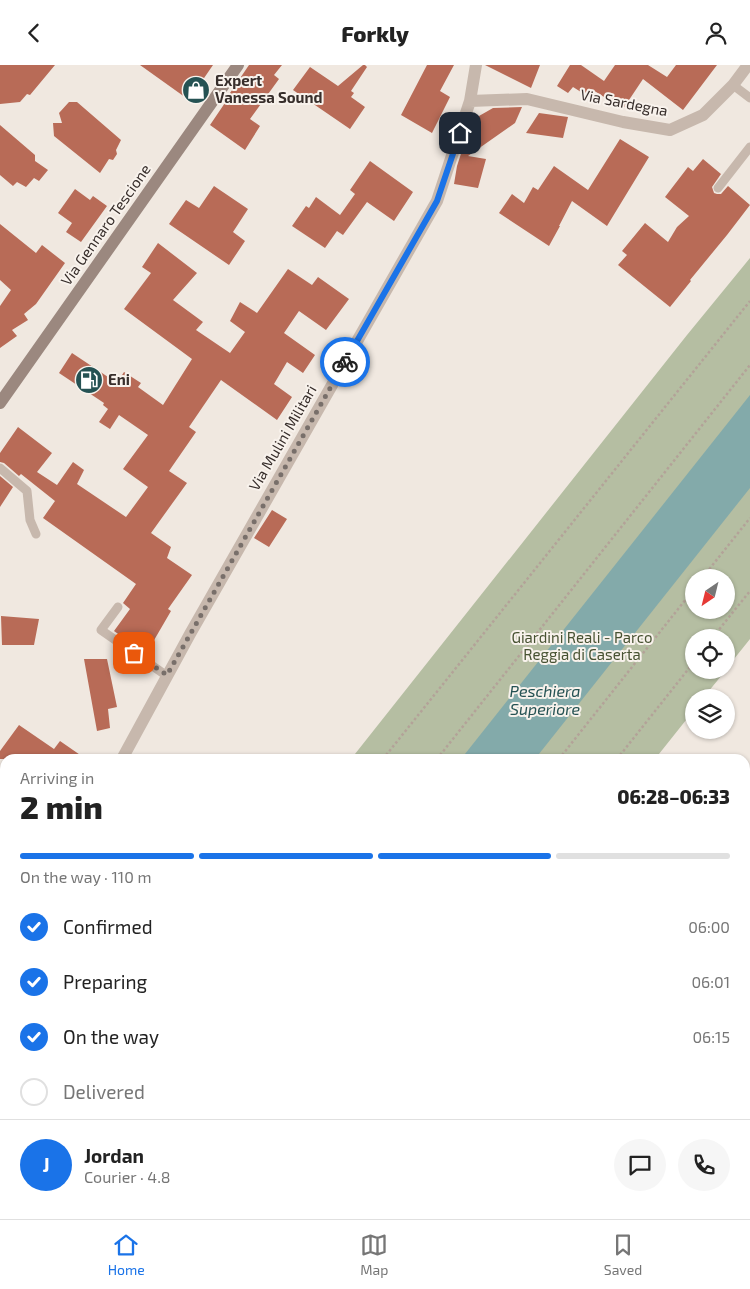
<!DOCTYPE html>
<meta charset="utf-8">
<style>
body{margin:0;font-family:"Exo 2",sans-serif;background:#f6f6f6;color:#222;height:100vh;display:flex;flex-direction:column;font-size:19px;white-space:nowrap}
*{box-sizing:border-box;margin:0}
p{font-size:16px;color:#767676}
.icon{flex:none;width:28px;height:28px;fill:none;stroke:currentColor;stroke-width:2;stroke-linecap:round;stroke-linejoin:round}
.map{position:relative;flex:1;overflow:hidden}
.drawer{position:absolute;left:0px;top:689px;width:750px;height:466px;display:flex;flex-direction:column;background:#fff;border-radius:15px 15px 0 0;box-shadow:0 1px 4px #0004}
.drawer>*{flex:none}
.needle{width:32px;rotate:215deg}
.fabs{position:absolute;left:685px;top:504px;display:grid;gap:10px}
.fabs a{display:grid;place-items:center;width:50px;height:50px;border-radius:50%;background:#fff;box-shadow:0 1px 4px #0004;font-size:25px}
.pin{position:absolute;display:grid;place-items:center;width:42px;height:42px;color:#fff;margin:-21px;border-radius:10px;box-shadow:0 2px 8px #0006}
.courier{position:absolute;display:grid;place-items:center;width:50px;height:50px;margin:-25px;border:4px solid #1a73e8;border-radius:50%;background:#fff;color:#222;box-shadow:0 1px 6px #0007}
.summary em{font-style:normal;font-weight:800}
.summary div{display:flex;flex-direction:column-reverse}
.summary{display:flex;align-items:center;justify-content:space-between;height:85px;padding:0 20px}
h1{font-size:32px;font-weight:800;line-height:38px}
.bar{display:grid;grid-template-columns:repeat(4,1fr);gap:8px 5px;align-content:center;height:60px;padding:0 20px}
.bar i{height:6px;border-radius:4px;background:#e0e0e0}
.bar .current{background:#1a73e8}
.bar p{grid-column:span 4}
.line{display:flex;align-items:center;gap:12px;padding:0 20px;border-top:1px solid #e0e0e0}
.line div{flex:1}
.round{display:grid;place-items:center;flex:none;width:52px;height:52px;border-radius:26px;background:#f6f6f6}
ol{padding:0 20px;list-style:none}
li{display:flex;align-items:center;gap:15px;height:55px}
li p{margin-inline-start:auto}
li .icon{padding:5px;border-radius:50%;background:#1a73e8;color:#fff;stroke-width:4}
li:last-child{color:#767676}
li i{width:28px;height:28px;border:2px solid #e0e0e0;border-radius:50%}
header{display:flex;justify-content:space-between;align-items:center;height:65px;padding:0 20px;background:#fff;font-size:22px;font-weight:800}
.menu{display:flex;justify-content:space-around;align-items:center;height:70px;border-top:1px solid #e0e0e0;background:#fff;font-size:14px;color:#767676}
.menu a{display:grid;justify-items:center;gap:2px}
.menu .current{color:#1a73e8}
.map>svg:first-child{display:block}
.green{fill:#b5bea2;fill-rule:evenodd}
.water{fill:#83aaaa}
.building{fill:#b86b57}
.lines{fill:none;stroke-linecap:round;stroke-linejoin:round}
.path{stroke:#b3a298;stroke-width:2.5;stroke-dasharray:2.5 2.5;stroke-linecap:butt}
.lane{stroke:#c7b8ad;stroke-width:9}
.street{stroke:#c7b8ad;stroke-width:12}
.secondary{stroke:#9b887f;stroke-width:12}
.done{stroke:#786f6a;stroke-width:5;stroke-dasharray:0 9}
.route{stroke:#1a73e8;stroke-width:6}
.labels{text-anchor:middle;stroke-width:4;stroke-linejoin:round;paint-order:stroke}
.poi-label{font-size:15px;font-weight:bold;fill:#372e2b;stroke:#f8f2ec;text-anchor:start}
.street-label{font-size:15px;fill:#372e2b;stroke:#f8f2ec}
.park-label{font-size:15px;fill:#475232;stroke:#f8f2ec}
.water-label{font-size:16px;font-style:italic;fill:#255253;stroke:#f8f2ec}
</style>
<header><svg class="icon" aria-label="back" viewBox="0 0 24 24"><path d="M15 5l-7 7 7 7"/></svg>Forkly<svg class="icon" aria-label="person" viewBox="0 0 24 24"><circle cx="12" cy="8" r="4"/><path d="M4 21q1-7 8-7t8 7"/></svg></header>
<div class="map">
<svg width="750" height="1154" viewBox="0 0 750 1154">
<rect width="100%" height="100%" fill="#f0e8e0"/>
<path class="green" d="M750,193V574L726,604V572H694V605H726L704,632H694V645L655,694H351L687,270ZM694,512H726V545H694Z
M5,1130V1150H293L290,1154H0V1136Z"/>
<path class="water" d="M750,330V423L535,694H461Z"/>
<path class="building" d="M0,0H55L30,30L27,29L20,37L0,39Z
M140,0H213L189,35Z
M249,0H282L274,10L279,14L250,54L260,61L245,85L210,60L231,29L230,28Z
M363,0H365L367,2L351,26L354,28L351,32L365,42L350,64L293,25L310,2L338,21Z
M427,0H454L440,26L450,32L432,68L401,50Z
M485,0H540L531,23Z
M570,0H581L604,16L615,0H648L667,12L676,0H717L683,45L643,14L623,44L593,25L589,32L573,22L568,28L557,21Z
M69,37H77L121,75L116,85L117,89L113,95L109,94L100,108L54,71L53,58H62L59,48Z
M522,42L515,58L468,91L486,94L478,123L454,119L457,101L472,55L493,43Z
M539,48L568,52L563,73L526,68Z
M0,60L35,90V96L48,105L39,116L34,113L26,122L17,117L13,121L0,110Z
M620,74L649,92L607,161L572,136L559,161H560L549,181L499,148L512,129L524,138L533,122L538,125L554,101L588,125Z
M703,94L721,109L712,122L714,128L717,129H721L728,121L750,140L727,170L690,215L691,216L670,242L618,200L627,190L622,186L645,158L668,177L677,162L689,151L665,132L688,102L693,106Z
M370,96L413,127L394,156L367,137L343,170L337,166L325,183L292,161L306,141L309,143L316,132L340,150L355,129L350,125Z
M214,121L248,144L233,167L245,176L229,200L169,159L186,135L199,143Z
M75,124L90,135L93,131L107,141L81,177L66,167L72,158L58,148Z
M0,159L36,188L42,180L65,198L36,239L24,249L28,255L12,265L17,271L0,283V241L11,225L0,215Z
M158,178L197,208L173,235L203,257L196,265L230,288L245,267L230,256L240,237L257,248L288,204L312,220L318,212L349,234L326,265L299,246L284,268L315,290L303,308L287,297L274,319L292,332L277,355L221,315L189,362L196,367L169,406L187,418L151,468L171,482L167,493L192,510L168,544L171,546L146,589L114,566L130,544L123,538L136,519L43,453L55,436L21,409L19,411L4,398L0,397V388L18,362L52,388L37,407L57,420L73,397L84,405L77,419L126,452L148,422L123,404L148,370L119,350L110,364L99,357L108,344L103,340L104,338L59,308L72,288L117,318L124,307L141,318L138,322L163,340L192,294L124,244L151,208L142,202Z
M0,411L13,422L0,442Z
M272,445L287,454L269,482L254,473Z
M1,551L39,554L34,580H2Z
M84,594H107L117,642L108,644L110,663L97,666Z
M19,660L54,684L60,676L86,694H0V686Z"/>
<g class="lines">
<path class="path" d="M703,512L750,453
M713,572L750,526
M383,694L750,236
M437,694L750,300
M559,694L694,524
M617,694L694,597
M15,1154L18,1150
M72,1154L75,1150
M194,1154L197,1150
M253,1154L256,1150"/>
<path class="lane" d="M733,20L750,33
M718,123L750,82
M0,403L27,426L30,455L36,469
M118,542L101,565L167,611"/>
<path class="street" d="M470,36L527,34L623,57L670,65L703,50L733,20L748,0
M122,694L190,569L437,136L470,36L476,0
M0,916L5,907"/>
<path class="secondary" d="M0,338L238,0"/>
</g>
<g class="lines">
<path class="done" d="M134,588L167,610L345,297"/>
<path class="route" d="M345,297L437,136L460,68"/>
</g>
<defs>
<g id="shop-disc" transform="scale(1.4375)"><circle r="9.5" fill="#255253" stroke="#f8f2ec"/><path d="M-5-2.5h2.3a2.7 3.5 0 0 1 5.4 0H5L5.5 6h-11ZM-1.5-2.5h3a1.5 2.3 0 0 0-3 0Z" fill="#fff"/></g>
<g id="fuel-disc" transform="scale(1.4375)"><circle r="9.5" fill="#255253" stroke="#f8f2ec"/><path d="M-5.5-6h7V0h2V4h1.3V-2.5L3-4.5l.8-.8L6-3V5H2.5V1h-1V6h-7ZM-4.2-4.7v3.2H.2V-4.7Z" fill="#fff"/></g>
</defs>
<g fill-rule="evenodd">
<use href="#shop-disc" x="196" y="25"/>
<use href="#fuel-disc" x="89" y="315"/>
</g>
<g class="labels">
<g class="poi-label">
<text x="215" y="21">Expert<tspan x="215" dy="17">Vanessa Sound</tspan></text>
<text x="108" y="320">Eni</text>
</g>
<g class="street-label">
<text transform="translate(624 38) rotate(11)" y="5">Via Sardegna</text>
<text transform="translate(106 160) rotate(-55)" y="5">Via Gennaro Tescione</text>
<text transform="translate(283 373) rotate(-60)" y="5">Via Mulini Militari</text>
</g>
<g class="park-label">
<text x="582" y="578">Giardini Reali - Parco<tspan x="582" dy="17">Reggia di Caserta</tspan></text>
</g>
<g class="water-label">
<text x="545" y="632">Peschiera<tspan x="545" dy="18">Superiore</tspan></text>
</g>
</g>
</svg>
<div class="fabs">
<a><svg class="needle" viewBox="-14 -14 28 28"><path d="M0-13l5 13h-10z" fill="#e53935"/><path d="M0 13l5-13h-10z" fill="#767676"/></svg></a>
<a><svg class="icon" aria-label="locate" viewBox="0 0 24 24"><circle cx="12" cy="12" r="6"/><path d="M12 2v4M12 18v4M2 12h4M18 12h4"/></svg></a>
<a><svg class="icon" aria-label="layers" viewBox="0 0 24 24"><path d="M12 4l9 5-9 5-9-5zM3 14l9 5 9-5"/></svg></a>
</div>
<div class="pin" style="left:134px;top:588px;background:#ea580c"><svg class="icon" aria-label="bag" viewBox="0 0 24 24"><path d="M5 8h14l-1 12H6zM9 8a3 3 0 0 1 6 0"/></svg></div>
<div class="pin" style="left:460px;top:68px;background:#1f2937"><svg class="icon" aria-label="home" viewBox="0 0 24 24"><path d="M3 11l9-7 9 7M6 9v11h12V9"/></svg></div>
<div class="courier" style="left:345px;top:297px"><svg class="icon" aria-label="bike" viewBox="0 0 24 24"><circle cx="6" cy="16" r="4"/><circle cx="18" cy="16" r="4"/><path d="M6 16l4-8h5l3 8M10 8l3 8H6M13 5h3"/></svg></div>
<section class="drawer">
<div class="summary"><div><h1>2 min</h1><p>Arriving in</p></div><em>06:28–06:33</em></div>
<div class="bar"><i class="current"></i><i class="current"></i><i class="current"></i><i></i><p>On the way · 110 m</p></div>
<ol>
<li><svg class="icon" aria-label="check" viewBox="0 0 24 24"><path d="M5 12l5 5 9-10"/></svg>Confirmed<p>06:00</p></li>
<li><svg class="icon" aria-label="check" viewBox="0 0 24 24"><path d="M5 12l5 5 9-10"/></svg>Preparing<p>06:01</p></li>
<li><svg class="icon" aria-label="check" viewBox="0 0 24 24"><path d="M5 12l5 5 9-10"/></svg>On the way<p>06:15</p></li>
<li><i></i>Delivered</li>
</ol>
<div class="line" style="height:90px"><b class="round" style="background:#1a73e8;color:#fff">J</b><div><b>Jordan</b><p>Courier · 4.8</p></div><a class="round"><svg class="icon" aria-label="chat" viewBox="0 0 24 24"><path d="M4 5h16v11H9l-5 4z"/></svg></a><a class="round"><svg class="icon" aria-label="phone" viewBox="0 0 24 24"><path d="M5 4h4l2 5-3 2q2 4 5 5l2-3 5 2v4C11 20 4 13 5 4z"/></svg></a></div>
</section>
</div>
<nav class="menu">
<a class="current"><svg class="icon" aria-label="home" viewBox="0 0 24 24"><path d="M3 11l9-7 9 7M6 9v11h12V9"/></svg>Home</a>
<a><svg class="icon" aria-label="map" viewBox="0 0 24 24"><path d="M3 6l6-2 6 2 6-2v14l-6 2-6-2-6 2zM9 4v14M15 6v14"/></svg>Map</a>
<a><svg class="icon" aria-label="saved" viewBox="0 0 24 24"><path d="M7 4h10v16l-5-4-5 4z"/></svg>Saved</a>
</nav>
